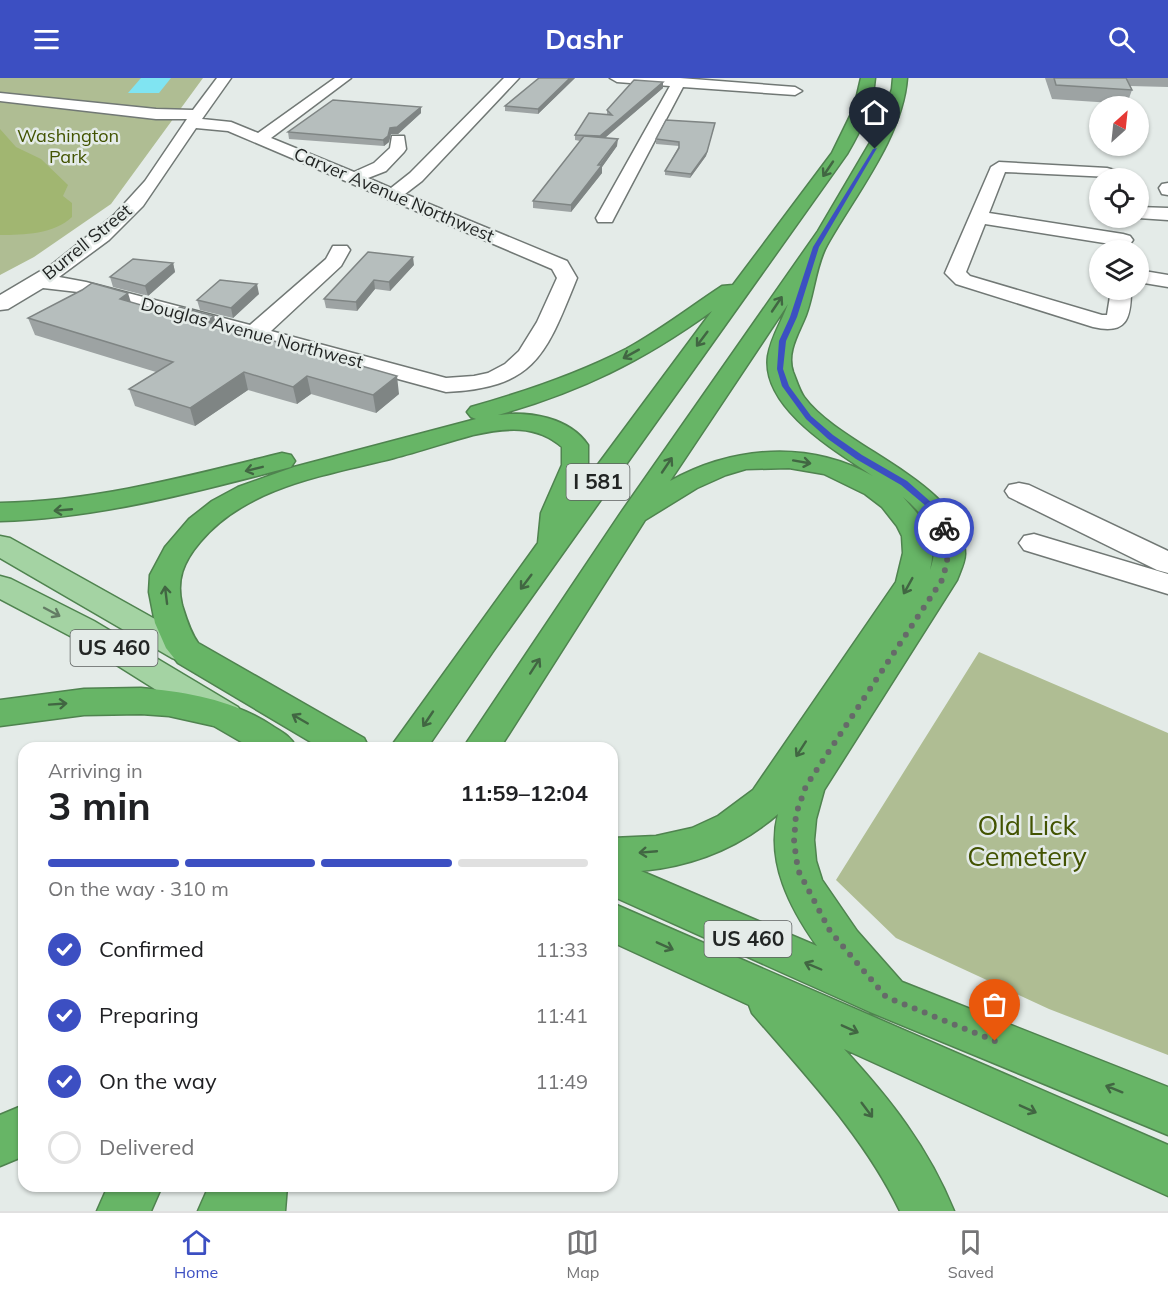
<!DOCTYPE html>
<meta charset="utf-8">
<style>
body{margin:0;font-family:Mulish,sans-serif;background:#f2f2f2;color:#202124;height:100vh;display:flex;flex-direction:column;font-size:22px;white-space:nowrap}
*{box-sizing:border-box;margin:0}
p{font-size:20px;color:#757577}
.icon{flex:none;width:33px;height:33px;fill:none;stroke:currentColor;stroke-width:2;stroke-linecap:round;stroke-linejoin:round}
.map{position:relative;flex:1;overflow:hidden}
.drawer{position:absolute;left:18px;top:664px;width:600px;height:450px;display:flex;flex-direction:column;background:#fff;border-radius:18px;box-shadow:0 2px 4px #0004}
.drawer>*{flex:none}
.needle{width:39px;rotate:27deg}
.fabs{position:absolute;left:1089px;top:18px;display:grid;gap:12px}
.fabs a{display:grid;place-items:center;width:60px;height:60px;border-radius:50%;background:#fff;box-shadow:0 2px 4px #0004;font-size:30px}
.pin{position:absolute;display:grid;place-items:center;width:51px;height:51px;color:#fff;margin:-62px -26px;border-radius:50% 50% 50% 0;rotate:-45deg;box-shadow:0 0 6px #0007}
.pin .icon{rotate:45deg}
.courier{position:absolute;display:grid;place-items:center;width:60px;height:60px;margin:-30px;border:4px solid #3c4fc2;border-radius:50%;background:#fff;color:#222;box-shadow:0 2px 8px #0007}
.overview em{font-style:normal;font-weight:700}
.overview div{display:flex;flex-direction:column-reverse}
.overview{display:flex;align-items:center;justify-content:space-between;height:102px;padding:0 30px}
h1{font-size:39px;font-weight:700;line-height:45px}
.bar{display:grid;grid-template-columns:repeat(4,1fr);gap:9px 6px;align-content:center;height:72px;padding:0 30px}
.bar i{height:8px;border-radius:4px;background:#e0e0e0}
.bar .selected{background:#3c4fc2}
.bar p{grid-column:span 4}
ol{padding:0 30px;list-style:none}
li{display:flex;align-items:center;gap:18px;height:66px}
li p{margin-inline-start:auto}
li .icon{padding:6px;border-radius:50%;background:#3c4fc2;color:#fff;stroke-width:4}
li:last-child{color:#757577}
li i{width:33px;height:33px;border:3px solid #e0e0e0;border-radius:50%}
header{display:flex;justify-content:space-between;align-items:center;height:78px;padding:0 30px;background:#3c4fc2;color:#fff;font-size:27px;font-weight:700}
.dock{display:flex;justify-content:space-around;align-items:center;height:84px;border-top:2px solid #e0e0e0;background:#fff;font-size:16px;color:#757577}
.dock a{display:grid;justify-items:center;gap:3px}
.dock .selected{color:#3c4fc2}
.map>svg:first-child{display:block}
.green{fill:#afbd93}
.forest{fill:#a1b671}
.water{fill:#80e4f2}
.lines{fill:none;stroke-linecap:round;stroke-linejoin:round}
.minor-casing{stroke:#717875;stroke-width:3}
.major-casing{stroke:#4f834f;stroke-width:3}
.highway-casing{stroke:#4f834f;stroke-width:3}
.minor{fill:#fff;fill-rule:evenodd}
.major{fill:#a4d3a3;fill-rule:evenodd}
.highway{fill:#67b566;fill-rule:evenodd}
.wall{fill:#9da3a3}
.shaded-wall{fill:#7f8584}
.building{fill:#b6bebd;stroke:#7f8584;stroke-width:1.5}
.oneway{stroke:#416642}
.oneway2{stroke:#637c64}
.route{fill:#3c4fc2}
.done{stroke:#666a69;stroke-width:6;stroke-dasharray:0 10.8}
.labels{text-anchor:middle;stroke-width:5;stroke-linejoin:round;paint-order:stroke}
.far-park-label{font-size:18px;fill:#425301;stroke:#e4ebe8}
.far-street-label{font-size:18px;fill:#222524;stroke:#e4ebe8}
.shield{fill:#e4ebe8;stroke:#5c605f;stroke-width:1.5}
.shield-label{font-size:21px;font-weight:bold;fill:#222524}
.near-park-label{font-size:27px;fill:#425301;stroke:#e4ebe8}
</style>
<header><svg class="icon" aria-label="menu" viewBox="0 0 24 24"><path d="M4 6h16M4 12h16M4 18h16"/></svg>Dashr<svg class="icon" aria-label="search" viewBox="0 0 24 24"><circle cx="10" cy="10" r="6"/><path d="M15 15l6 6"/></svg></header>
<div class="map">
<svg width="1168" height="1133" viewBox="0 0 1168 1133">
<rect width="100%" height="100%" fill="#e4ebe8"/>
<path class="green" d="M0,0H203L111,126L34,179L0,197Z
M979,574L1168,655V977L1049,931L896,860L836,802Z"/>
<path class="forest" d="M0,51L16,69L41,81L68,107L63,118L72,125V139C54,156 24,157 0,157Z"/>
<path class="water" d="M141,0H171L159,15H128Z"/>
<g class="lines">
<g class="minor-casing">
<path id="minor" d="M217,0H231L202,41L231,44L258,55L335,0H351L271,60L354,94L374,85L390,70L392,58H404L406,71L404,74L386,93L368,100L391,110L410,95L504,0H519L422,103L405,116L567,183L577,200C546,276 536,310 446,314L78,214L43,210L8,231L0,232V217L54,185L114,137L145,103L187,41H156L0,23V15L156,31L193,32ZM196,50L228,53L552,191L557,200L537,244L519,273L505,286L488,295L474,298L446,300L271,253L341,188L350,172L347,168H333L326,181L250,247L86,204L59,199L109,162L143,128Z
M610,0H680L795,9L802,13L795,17L683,9L614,140L612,144H598L596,140L670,8L617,4Z
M999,84L1107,90L1129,96L1131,100L1005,94L989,135L1123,156L1130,158L1133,162L1130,166L1123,168L985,146L966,194L970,198L1102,237H1107L1111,212H1131C1131,240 1127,257 1093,249L956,206L945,195L991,89Z
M1168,105V117L1162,116L1159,110L1162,106Z
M1138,129L1168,130V142L1138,140Z
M1138,192L1168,197V209L1138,204Z
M1019,405L1029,407L1168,473V495L1157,492L1009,419L1005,413L1009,407Z
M1034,456L1168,496V516L1024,472L1019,465L1024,458Z"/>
</g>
<g class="major-casing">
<path id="major" d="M0,458L10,460L196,564L201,572L196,580L184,584L172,580L0,480Z
M0,498L11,501L94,543L238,629L243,638L238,647L225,651L212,647L72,559L0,521Z"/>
</g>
<g class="highway-casing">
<path id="highway" d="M861,0H875C873,28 861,52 847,76L494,572L427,670H390L538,465L541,435L562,387V369C536,346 505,350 473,357C447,364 421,373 394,380C327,397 247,408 200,464C183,484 176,502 182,527C186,540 190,554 198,565L364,660L369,670H321L178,585L166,570L155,545L149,514L150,497L165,469L189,441L212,423L238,409L294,389L476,341L471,339L467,334L471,329C524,314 577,296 626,271C659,253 690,229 722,208L733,207L832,75L854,30ZM712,233L579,412L588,387V367C569,339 529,333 498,337C581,313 641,284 712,233Z
M893,0H907C903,58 855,117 827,167C816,186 814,216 806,237C799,255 786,274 793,294C796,301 799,312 804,319C842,371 966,405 965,476C965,484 960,494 957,502L824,712L816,741L814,762L816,783L822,802L857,853L902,904L1168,1009V1057L870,934L612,818V760L656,758L692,750L718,738L753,712L896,504L903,475L902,458L897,448L882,429L865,416L824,396L789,390L746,391L726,397L697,410L645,442L500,670H463L620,436L818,153L878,51L892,11ZM788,226C782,243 771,259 768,278C761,330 836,373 873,398C809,362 733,368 670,403ZM903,419C926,438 942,460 930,492C938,457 924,443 903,419ZM778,736C766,784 790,830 817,868L641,793C693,788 739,770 778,736Z
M282,375L291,377L295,383L291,389C195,414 100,440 0,443V425C97,423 188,398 282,375Z
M141,610C188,614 234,622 274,649C284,655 291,659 297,670H252L214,648L169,638L141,636L84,637L0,648V622L84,611Z
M612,825L1168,1067V1118L844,971C890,1021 928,1069 954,1133H900C864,1058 806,998 752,935L749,927L612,864Z
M24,1027V1078L0,1088V1037Z
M108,1108H162L151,1133H97Z
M209,1108H287L285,1133H198Z"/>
</g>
<use href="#minor" class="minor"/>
<use href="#major" class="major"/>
<use href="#highway" class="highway"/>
</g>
<path class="wall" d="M539,0H575L538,36L505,33V28Z
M1045,0H1168V9L1130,8L1132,12L1127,26L1052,21Z
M663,4V10L605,60L617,68L602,89V95L571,134L533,130V123L580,63L575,62V57L607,37V32Z
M421,29V35L398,56H391L389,64L384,68L289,61L288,54Z
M715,45L706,78L690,100L665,97V93L679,68L656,66V61Z
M173,185L175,194L148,218L113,209L110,199Z
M414,187L390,213L375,211L357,233L326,230L324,221Z
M82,212L216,246L399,316L376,335L311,316L297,326L248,312L195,348L135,328L129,311L156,294L35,257L28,240Z
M259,216L233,240L200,232L197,222Z"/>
<path class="shaded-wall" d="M570,0H575L538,36V31Z
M663,4V10L600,64V58Z
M421,29V35L398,56H391L389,64L384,68L383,62L390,50Z
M715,45L706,78L690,100L691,96Z
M618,61L617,68L602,89V95L571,134V127Z
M413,179L414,187L390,213L389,204Z
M173,185L175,194L148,218L145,208Z
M374,202L375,211L357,233L356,224Z
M257,206L259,216L233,240L231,230Z
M128,215L133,231L120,221Z
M214,238L218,254L207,244Z
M244,294L248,312L195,348L190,330Z
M307,298L311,316L297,326L293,309Z
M397,298L399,316L376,335L373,317Z"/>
<path class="building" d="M539,0H570L538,31L505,28Z
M1054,0H1126L1132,12L1056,7Z
M634,2L663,4L600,58L575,57L589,35L612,37L607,32Z
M333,22L421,29L397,49L390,50L388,58L383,62L288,54Z
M666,42L715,45L707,74L691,96L665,93L679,70V64L656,61Z
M584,58L618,61L598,87H602L571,127L533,123Z
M368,174L413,179L389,204L374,202L356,224L324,221Z
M133,181L173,185L145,208L110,199Z
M220,202L257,206L231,230L197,222Z
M92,205L128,215L120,221L172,236L180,229L214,238L207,244L397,298L373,317L307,298L293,309L244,294L190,330L129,311L173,284L28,240L82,212Z"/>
<defs><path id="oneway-shaft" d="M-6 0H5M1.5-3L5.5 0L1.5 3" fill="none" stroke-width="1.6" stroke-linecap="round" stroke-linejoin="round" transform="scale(1.5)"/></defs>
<g class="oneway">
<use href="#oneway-shaft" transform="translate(828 91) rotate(124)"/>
<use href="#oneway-shaft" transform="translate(777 226) rotate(-56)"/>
<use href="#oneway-shaft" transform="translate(702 261) rotate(127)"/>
<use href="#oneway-shaft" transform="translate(631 276) rotate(151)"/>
<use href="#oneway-shaft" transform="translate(802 384) rotate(10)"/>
<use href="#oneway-shaft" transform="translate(667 387) rotate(-56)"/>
<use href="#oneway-shaft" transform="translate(254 391) rotate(166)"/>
<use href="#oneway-shaft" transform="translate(63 432) rotate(175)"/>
<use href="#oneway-shaft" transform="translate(526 504) rotate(127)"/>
<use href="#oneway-shaft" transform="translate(908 508) rotate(119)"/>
<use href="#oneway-shaft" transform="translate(166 517) rotate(-97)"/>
<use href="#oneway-shaft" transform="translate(535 588) rotate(-57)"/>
<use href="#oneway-shaft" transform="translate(58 626) rotate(-4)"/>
<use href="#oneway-shaft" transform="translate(300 641) rotate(-150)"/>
<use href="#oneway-shaft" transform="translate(428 641) rotate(124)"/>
<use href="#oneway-shaft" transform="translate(801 671) rotate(123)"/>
<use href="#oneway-shaft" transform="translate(648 774) rotate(175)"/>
<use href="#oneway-shaft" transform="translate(665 868) rotate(24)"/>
<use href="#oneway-shaft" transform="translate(813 888) rotate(-157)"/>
<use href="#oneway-shaft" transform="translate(850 951) rotate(24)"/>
<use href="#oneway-shaft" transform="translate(1114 1011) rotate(-158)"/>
<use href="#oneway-shaft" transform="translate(1028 1031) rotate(24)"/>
<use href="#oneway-shaft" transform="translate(867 1032) rotate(53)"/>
</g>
<use class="oneway2" href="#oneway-shaft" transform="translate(52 534) rotate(28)"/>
<path class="route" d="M877,70L819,169L797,239L786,263L783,291L789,308L811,338L833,357L862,377L907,403L932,425L949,450L944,453L941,452L926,428L901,407L856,381L828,361L806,341L782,308L777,291L779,263L790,239L813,169L873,71Z"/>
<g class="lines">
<path class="done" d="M944,450C951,470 948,482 942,502L806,708L796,736L794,764L798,792L830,853L886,919L995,963"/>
</g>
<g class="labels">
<g class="far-park-label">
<text x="68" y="64">Washington<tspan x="68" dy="21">Park</tspan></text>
</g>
<g class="far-street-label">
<text transform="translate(394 117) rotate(23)" y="6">Carver Avenue Northwest</text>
<text transform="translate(87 164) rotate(-39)" y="6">Burrell Street</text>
<text transform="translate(252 255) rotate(15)" y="6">Douglas Avenue Northwest</text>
</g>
<g class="shield">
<rect x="566.5" y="386" width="63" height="36" rx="4.5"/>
<rect x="70.5" y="552" width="87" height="36" rx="4.5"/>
<rect x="704.5" y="843" width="87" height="36" rx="4.5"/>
</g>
<g class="shield-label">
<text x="598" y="411">I 581</text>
<text x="114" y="577">US 460</text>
<text x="748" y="868">US 460</text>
</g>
<g class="near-park-label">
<text x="1027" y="757">Old Lick<tspan x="1027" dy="31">Cemetery</tspan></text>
</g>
</g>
</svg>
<div class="fabs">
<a><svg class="needle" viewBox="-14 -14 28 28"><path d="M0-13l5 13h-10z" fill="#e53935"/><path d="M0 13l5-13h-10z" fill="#757577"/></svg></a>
<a><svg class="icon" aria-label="locate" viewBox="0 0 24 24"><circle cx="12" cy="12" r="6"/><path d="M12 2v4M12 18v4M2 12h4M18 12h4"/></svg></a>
<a><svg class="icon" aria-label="layers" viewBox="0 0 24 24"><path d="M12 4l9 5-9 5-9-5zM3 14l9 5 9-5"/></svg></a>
</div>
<div class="pin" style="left:995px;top:963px;background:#ea580c"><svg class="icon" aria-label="bag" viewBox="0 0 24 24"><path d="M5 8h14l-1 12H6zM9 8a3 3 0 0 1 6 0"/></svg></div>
<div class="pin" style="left:875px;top:71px;background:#1f2937"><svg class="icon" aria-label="home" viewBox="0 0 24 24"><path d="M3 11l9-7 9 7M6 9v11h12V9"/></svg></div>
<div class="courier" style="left:944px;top:450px"><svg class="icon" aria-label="bike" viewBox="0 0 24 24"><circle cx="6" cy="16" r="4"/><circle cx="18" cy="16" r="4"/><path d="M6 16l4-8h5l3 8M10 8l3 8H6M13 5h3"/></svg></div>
<section class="drawer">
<div class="overview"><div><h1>3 min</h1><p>Arriving in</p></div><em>11:59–12:04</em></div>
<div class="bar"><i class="selected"></i><i class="selected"></i><i class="selected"></i><i></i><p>On the way · 310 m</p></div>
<ol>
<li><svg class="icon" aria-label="check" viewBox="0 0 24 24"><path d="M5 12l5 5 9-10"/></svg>Confirmed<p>11:33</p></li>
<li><svg class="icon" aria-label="check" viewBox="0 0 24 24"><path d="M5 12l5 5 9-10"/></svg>Preparing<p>11:41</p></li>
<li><svg class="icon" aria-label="check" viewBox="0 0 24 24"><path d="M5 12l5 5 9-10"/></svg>On the way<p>11:49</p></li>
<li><i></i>Delivered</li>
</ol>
</section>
</div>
<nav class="dock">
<a class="selected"><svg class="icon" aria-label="home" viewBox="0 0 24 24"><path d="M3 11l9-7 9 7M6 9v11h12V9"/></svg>Home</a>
<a><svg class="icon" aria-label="map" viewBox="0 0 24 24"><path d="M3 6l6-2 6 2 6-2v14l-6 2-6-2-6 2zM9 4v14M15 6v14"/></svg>Map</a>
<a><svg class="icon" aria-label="saved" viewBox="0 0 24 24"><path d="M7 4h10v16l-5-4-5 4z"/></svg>Saved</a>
</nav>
